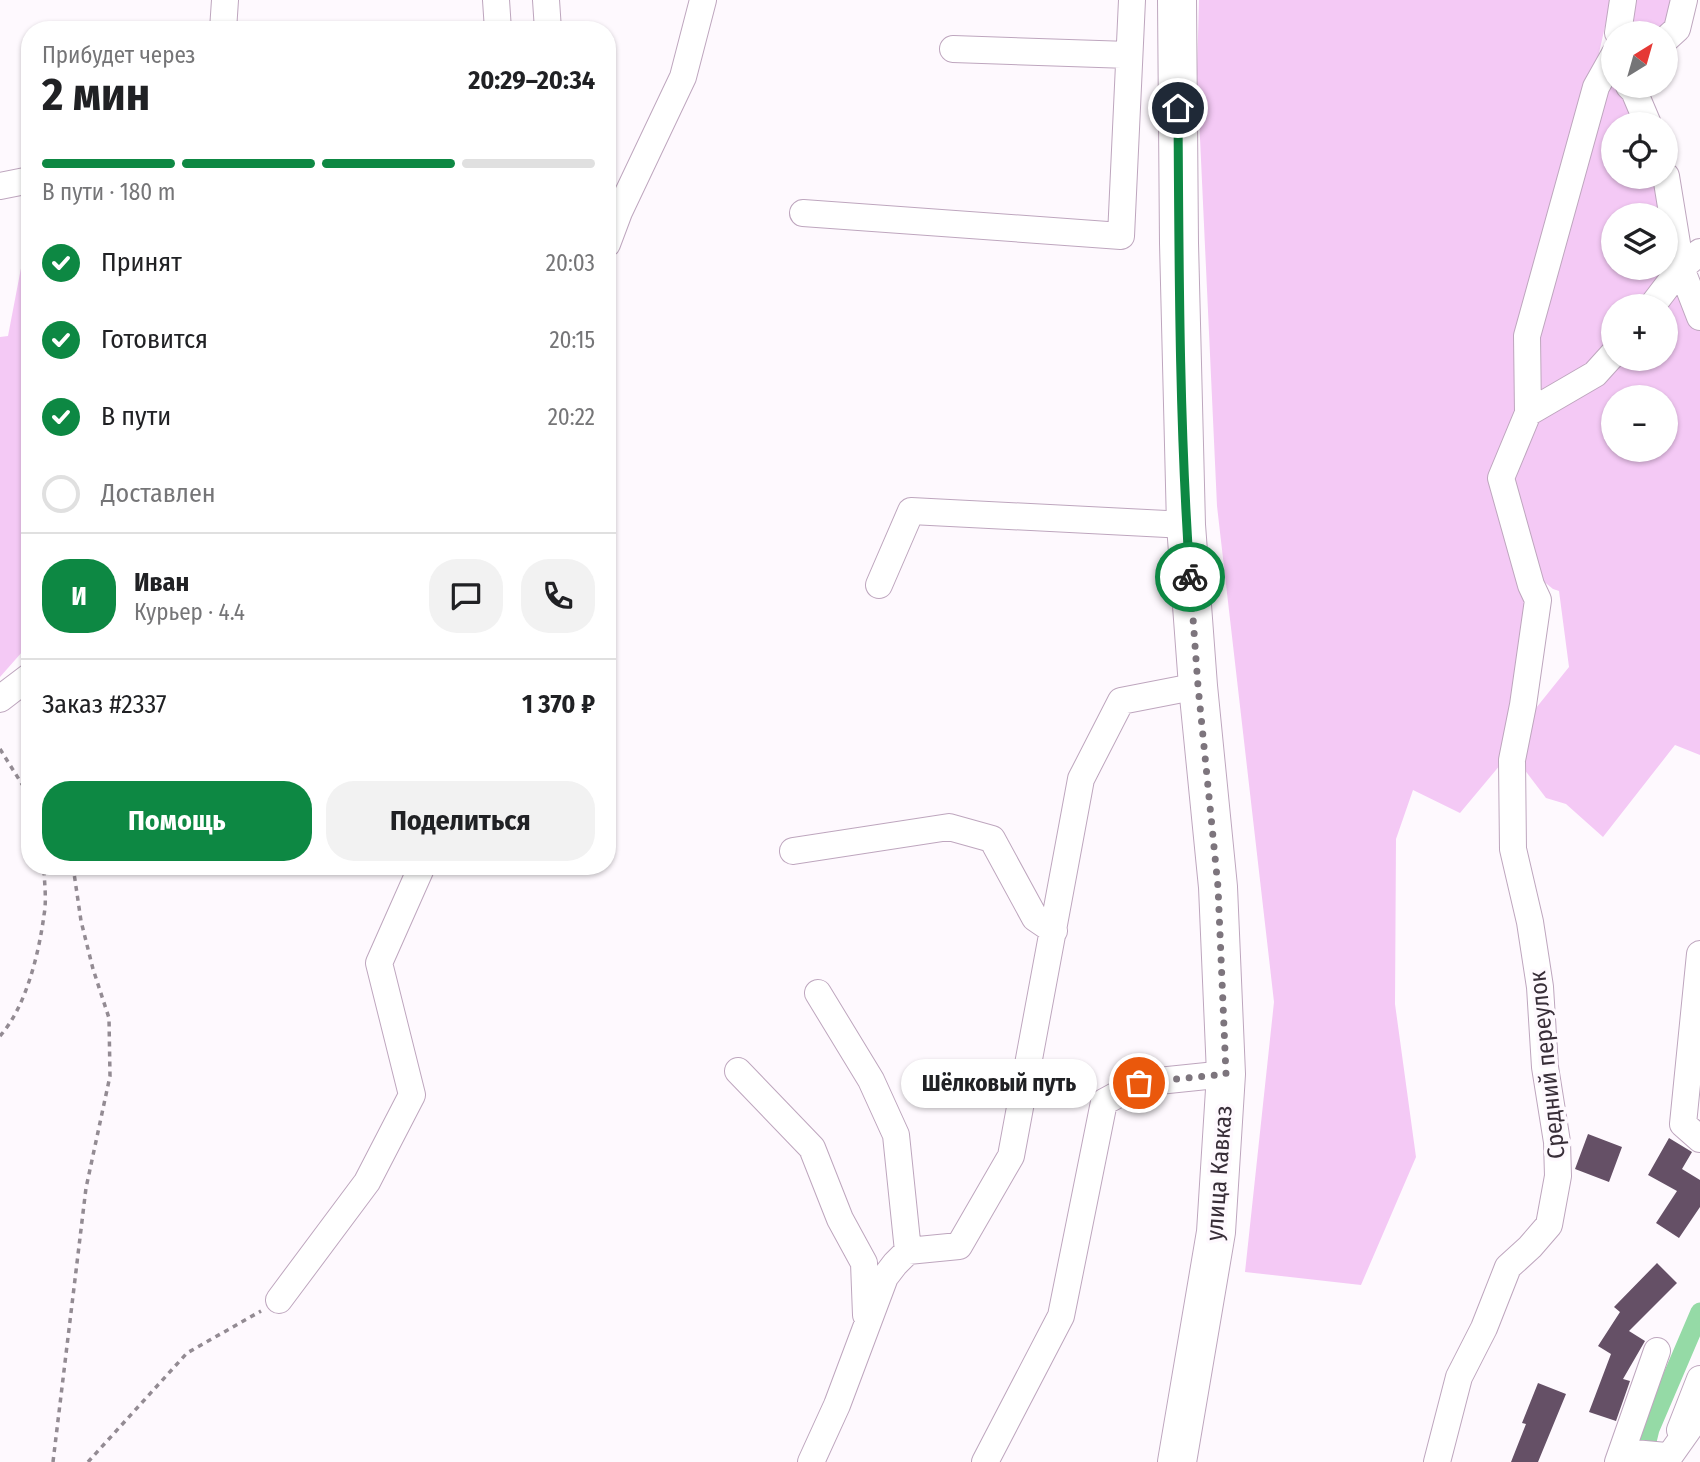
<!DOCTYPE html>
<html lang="ru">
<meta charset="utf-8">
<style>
body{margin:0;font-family:"Fira Sans Condensed",sans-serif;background:#f2f2f2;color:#202124;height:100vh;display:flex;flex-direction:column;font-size:26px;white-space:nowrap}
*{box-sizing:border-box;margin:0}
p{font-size:23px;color:#757577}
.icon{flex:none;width:38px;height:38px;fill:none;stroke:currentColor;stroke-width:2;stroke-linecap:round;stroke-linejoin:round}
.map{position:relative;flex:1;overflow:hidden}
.side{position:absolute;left:21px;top:21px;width:595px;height:854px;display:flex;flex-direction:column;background:#fff;border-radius:28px;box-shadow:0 2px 5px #0004}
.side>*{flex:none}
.needle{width:46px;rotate:37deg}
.tools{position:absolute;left:1601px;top:21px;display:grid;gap:14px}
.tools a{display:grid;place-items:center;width:77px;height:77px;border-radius:50%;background:#fff;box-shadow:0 2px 5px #0004;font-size:35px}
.pin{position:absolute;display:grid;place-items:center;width:60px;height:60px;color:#fff;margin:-30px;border:4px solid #fff;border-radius:50%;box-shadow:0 2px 7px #0007}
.courier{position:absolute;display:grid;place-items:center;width:70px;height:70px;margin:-35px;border:5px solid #0d8843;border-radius:50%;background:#fff;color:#222;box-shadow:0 2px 9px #0007}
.bubble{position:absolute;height:49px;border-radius:24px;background:#fff;box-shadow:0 2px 5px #0004;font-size:23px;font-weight:700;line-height:49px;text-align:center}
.summary em{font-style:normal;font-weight:700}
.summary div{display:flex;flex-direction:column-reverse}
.summary{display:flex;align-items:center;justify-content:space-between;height:119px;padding:0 21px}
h1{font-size:46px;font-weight:700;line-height:52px}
.bar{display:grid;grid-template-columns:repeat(4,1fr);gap:10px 7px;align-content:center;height:84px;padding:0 21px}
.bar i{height:9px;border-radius:5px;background:#e0e0e0}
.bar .on{background:#0d8843}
.bar p{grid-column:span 4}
.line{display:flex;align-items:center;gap:18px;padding:0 21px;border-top:2px solid #e0e0e0}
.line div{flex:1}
.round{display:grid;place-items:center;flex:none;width:74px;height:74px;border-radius:28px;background:#f2f2f2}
ol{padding:0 21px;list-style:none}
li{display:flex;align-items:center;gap:21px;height:77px}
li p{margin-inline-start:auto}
li .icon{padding:7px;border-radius:50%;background:#0d8843;color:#fff;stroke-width:4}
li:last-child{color:#757577}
li i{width:38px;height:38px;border:4px solid #e0e0e0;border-radius:50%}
.button{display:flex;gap:14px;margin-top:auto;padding:14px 21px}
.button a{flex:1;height:80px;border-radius:28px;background:#0d8843;color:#fff;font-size:28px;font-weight:700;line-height:80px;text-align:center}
.button a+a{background:#f2f2f2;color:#202124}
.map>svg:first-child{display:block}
.green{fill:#f4c9f5;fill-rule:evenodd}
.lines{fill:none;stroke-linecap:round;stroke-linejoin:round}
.canal{stroke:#95daa6;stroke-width:19}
.building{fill:#655066}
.minor-casing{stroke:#bea6be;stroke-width:28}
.highway-casing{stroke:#bea6be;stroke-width:40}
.path{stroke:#938b93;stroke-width:3.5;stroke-dasharray:5 5;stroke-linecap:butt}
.minor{stroke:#fff;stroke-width:26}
.highway{stroke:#fff;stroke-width:38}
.done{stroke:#7d757d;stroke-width:7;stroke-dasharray:0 12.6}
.route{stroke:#0d8843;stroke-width:9}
.labels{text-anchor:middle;stroke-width:7;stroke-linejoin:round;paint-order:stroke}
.street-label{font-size:24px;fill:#382e38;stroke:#fef9fe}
</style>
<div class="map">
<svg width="1700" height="1462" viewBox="0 0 1700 1462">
<rect width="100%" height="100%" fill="#fef9fe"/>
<path class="green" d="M1199,0H1611L1516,419L1490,475L1528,597L1511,752L1460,813L1413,790L1396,839L1395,1004L1416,1157L1361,1285L1245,1272L1274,1002L1217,506L1197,73Z
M1627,0H1677L1664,33H1622Z
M1613,78L1614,86H1625L1645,124H1614V177H1662L1674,262L1647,306H1614L1613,347L1531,403L1537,340L1602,91ZM1614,215H1666V268H1614Z
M30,221V643L0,677V337L8,336Z
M1673,286L1700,329V755L1675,745L1603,837L1566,804L1546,798L1521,765L1532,713L1569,667L1559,591L1553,589L1537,576L1513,495L1515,465L1530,420L1614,359H1666V306ZM1614,397H1666V450H1614Z"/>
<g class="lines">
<path class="canal" d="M1642,1462L1650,1429L1700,1312"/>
</g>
<path class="building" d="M1588,1134L1622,1147L1609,1182L1575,1169Z
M1669,1138L1692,1152L1682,1169L1700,1180V1207L1679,1238L1656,1223L1677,1191L1648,1175Z
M1657,1263L1677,1283L1629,1331L1645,1341L1623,1379L1630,1381L1616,1421L1589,1412L1611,1354L1598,1346L1620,1312L1614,1307Z
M1538,1383L1566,1394L1538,1462H1511L1526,1424L1522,1423Z"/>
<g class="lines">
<g class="minor-casing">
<path id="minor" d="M496,0L498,30
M546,0L548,30
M223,30L225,0
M1618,33L1623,0
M1666,39L1677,29L1684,0
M953,49L1129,55
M1629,86L1634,91L1648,124
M1666,176L1681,268L1700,317
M0,186L30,180
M803,213L1121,236L1132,0
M607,244L619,212L683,77L703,0
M1652,306L1681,268L1700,252
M1528,413L1595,374L1614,353
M879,585L911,511L1186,525
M0,699L30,676
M793,851L949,827L992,839L1035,918L1054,931
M1700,954L1683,1124L1700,1139
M818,993L871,1080L896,1135L908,1251
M738,1071L812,1148L840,1219L864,1263L866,1315
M279,1300L367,1182L412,1095L379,963L422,866
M1680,1430L1700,1379
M1623,1452L1666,1456L1671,1454L1700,1413
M811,1462L837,1405L885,1277L895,1264L908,1251L959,1246L1011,1156L1081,779L1121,701L1198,686
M985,1462L1061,1316L1104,1102L1139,1083L1226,1074
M1437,1462L1459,1377L1484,1328L1508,1267L1530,1247L1549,1225L1558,1176L1557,1142L1545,1067L1540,987L1530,922L1513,849L1512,760L1523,705L1538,600L1531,585L1501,478L1528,413L1527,336L1596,87L1614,55
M1618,1462L1657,1351"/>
</g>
<g class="highway-casing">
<path id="highway" d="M1177,1462L1216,1232L1226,1074L1218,887L1198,686L1186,525L1179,243L1177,0"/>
</g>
<path class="path" d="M0,749L30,797
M0,1036C26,1007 39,953 44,915C47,899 44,882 44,866
M53,1462L86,1188L110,1076L109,1018L93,969L81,921L74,873L70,866
M88,1462L187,1353L261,1311"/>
<use href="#minor" class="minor"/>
<use href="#highway" class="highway"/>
</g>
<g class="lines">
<path class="done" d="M1139,1083L1226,1074L1218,887L1198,686L1190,577"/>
<path class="route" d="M1178,108C1179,264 1179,421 1190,577"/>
</g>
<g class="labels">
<g class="street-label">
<text transform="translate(1547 1065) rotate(-96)" y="8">Средний переулок</text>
<text transform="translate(1219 1173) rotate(-86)" y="8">улица Кавказ</text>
</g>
</g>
</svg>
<div class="tools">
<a><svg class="needle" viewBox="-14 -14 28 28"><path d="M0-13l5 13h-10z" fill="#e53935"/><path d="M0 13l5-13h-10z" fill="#757577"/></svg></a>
<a><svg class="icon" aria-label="locate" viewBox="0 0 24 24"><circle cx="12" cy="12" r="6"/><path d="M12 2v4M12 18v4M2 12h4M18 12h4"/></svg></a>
<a><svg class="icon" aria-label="layers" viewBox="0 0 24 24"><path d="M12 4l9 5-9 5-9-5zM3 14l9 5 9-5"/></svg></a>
<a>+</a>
<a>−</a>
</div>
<div class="pin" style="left:1139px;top:1083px;background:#ea580c"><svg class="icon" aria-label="bag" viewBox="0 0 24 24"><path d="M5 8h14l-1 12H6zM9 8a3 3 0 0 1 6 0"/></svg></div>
<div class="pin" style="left:1178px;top:108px;background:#1f2937"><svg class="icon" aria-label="home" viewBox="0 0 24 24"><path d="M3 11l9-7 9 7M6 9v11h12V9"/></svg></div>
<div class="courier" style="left:1190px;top:577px"><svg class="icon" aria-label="bike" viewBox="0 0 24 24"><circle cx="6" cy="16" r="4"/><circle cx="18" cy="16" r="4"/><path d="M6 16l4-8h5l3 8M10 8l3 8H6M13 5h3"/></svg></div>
<div class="bubble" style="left:901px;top:1059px;width:196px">Шёлковый путь</div>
<section class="side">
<div class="summary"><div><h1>2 мин</h1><p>Прибудет через</p></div><em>20:29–20:34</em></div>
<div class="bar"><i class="on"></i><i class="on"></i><i class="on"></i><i></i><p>В пути · 180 m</p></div>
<ol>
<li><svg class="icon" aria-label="check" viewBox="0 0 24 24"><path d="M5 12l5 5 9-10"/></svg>Принят<p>20:03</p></li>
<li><svg class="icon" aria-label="check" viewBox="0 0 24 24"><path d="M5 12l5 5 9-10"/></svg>Готовится<p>20:15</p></li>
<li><svg class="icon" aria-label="check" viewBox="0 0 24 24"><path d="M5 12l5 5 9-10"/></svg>В пути<p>20:22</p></li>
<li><i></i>Доставлен</li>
</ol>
<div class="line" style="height:126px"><b class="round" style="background:#0d8843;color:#fff">И</b><div><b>Иван</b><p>Курьер · 4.4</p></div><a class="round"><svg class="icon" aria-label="chat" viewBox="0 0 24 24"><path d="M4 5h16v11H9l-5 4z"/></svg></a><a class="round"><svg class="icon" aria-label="phone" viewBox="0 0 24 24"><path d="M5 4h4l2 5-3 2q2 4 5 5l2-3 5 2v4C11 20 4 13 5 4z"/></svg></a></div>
<div class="line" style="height:91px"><div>Заказ #2337</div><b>1 370 ₽</b></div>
<div class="button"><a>Помощь</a><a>Поделиться</a></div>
</section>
</div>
